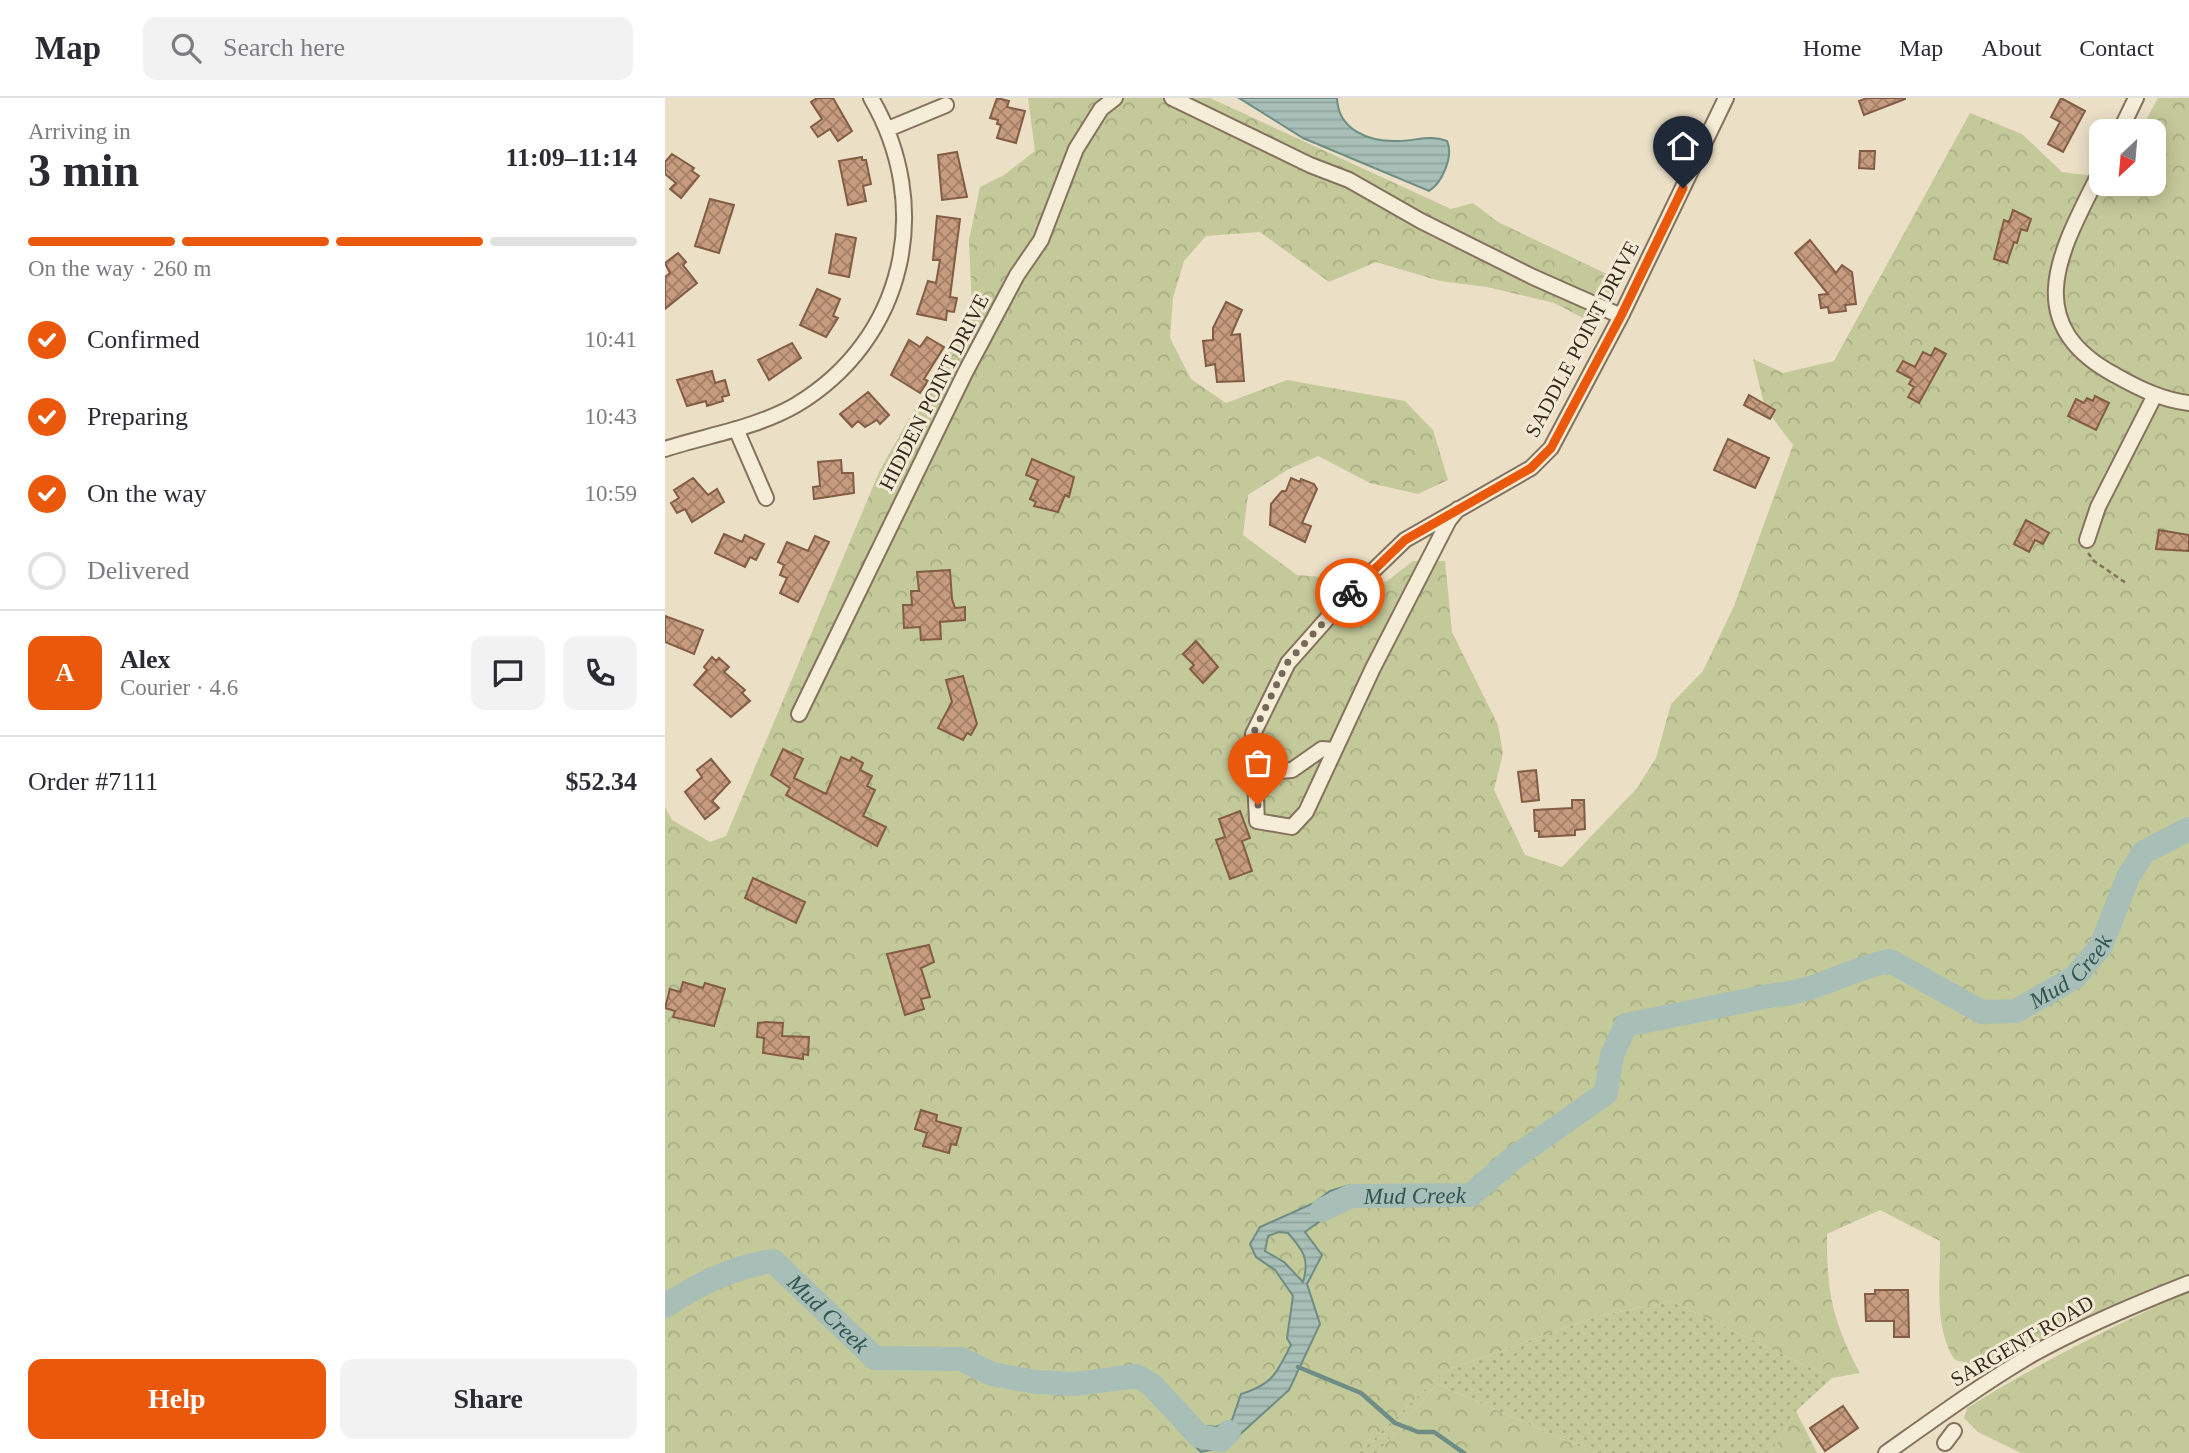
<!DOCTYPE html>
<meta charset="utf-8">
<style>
body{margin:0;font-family:"Times New Roman",serif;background:#f2f2f3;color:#2b2b33;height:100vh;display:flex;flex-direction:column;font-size:26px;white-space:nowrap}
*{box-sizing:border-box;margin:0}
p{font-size:23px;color:#7c7c81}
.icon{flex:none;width:38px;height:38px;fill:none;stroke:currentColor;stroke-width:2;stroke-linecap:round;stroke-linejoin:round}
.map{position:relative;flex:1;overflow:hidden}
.sheet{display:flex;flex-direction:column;background:#fff;width:665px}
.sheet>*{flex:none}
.needle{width:46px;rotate:206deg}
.tools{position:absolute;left:1424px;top:21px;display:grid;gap:14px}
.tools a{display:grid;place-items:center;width:77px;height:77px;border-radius:14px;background:#fff;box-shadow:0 4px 18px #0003;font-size:35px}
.pin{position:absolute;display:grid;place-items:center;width:60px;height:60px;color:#fff;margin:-72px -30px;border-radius:50% 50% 50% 0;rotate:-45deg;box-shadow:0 0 7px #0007}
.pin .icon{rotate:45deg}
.courier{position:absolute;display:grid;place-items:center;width:70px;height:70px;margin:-35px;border:5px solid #ea580c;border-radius:50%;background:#fff;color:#222;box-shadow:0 2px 9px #0007}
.summary em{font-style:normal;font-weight:700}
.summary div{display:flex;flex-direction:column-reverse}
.summary{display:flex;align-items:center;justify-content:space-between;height:119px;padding:0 28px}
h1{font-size:46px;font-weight:700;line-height:52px}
.bar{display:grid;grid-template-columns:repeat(4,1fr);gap:10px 7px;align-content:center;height:84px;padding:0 28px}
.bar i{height:9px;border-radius:5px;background:#e1e1e2}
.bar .current{background:#ea580c}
.bar p{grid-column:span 4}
.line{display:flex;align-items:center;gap:18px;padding:0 28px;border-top:2px solid #e1e1e2}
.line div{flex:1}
.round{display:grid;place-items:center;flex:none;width:74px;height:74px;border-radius:14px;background:#f2f2f3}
ol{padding:0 28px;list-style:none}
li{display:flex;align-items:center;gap:21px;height:77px}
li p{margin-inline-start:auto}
li .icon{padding:7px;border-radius:50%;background:#ea580c;color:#fff;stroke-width:4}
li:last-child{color:#7c7c81}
li i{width:38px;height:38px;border:4px solid #e1e1e2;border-radius:50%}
.action{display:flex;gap:14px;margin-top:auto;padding:14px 28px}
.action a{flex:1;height:80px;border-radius:14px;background:#ea580c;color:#fff;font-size:28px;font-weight:700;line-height:80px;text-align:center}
.action a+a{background:#f2f2f3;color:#2b2b33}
header{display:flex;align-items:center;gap:42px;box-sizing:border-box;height:98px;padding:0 35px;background:#fff;border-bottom:2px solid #e1e1e2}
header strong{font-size:33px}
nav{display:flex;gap:38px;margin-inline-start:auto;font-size:24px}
.search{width:490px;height:63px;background:#f2f2f3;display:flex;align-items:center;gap:18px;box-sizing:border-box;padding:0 24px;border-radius:14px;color:#7c7c81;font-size:26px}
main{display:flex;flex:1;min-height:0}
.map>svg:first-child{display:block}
.grass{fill:url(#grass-dots)}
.forest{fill:url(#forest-crowns)}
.water{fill:url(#water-rules);stroke:#6e8d85;stroke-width:2;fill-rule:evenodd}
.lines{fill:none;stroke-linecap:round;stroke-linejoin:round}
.stream{stroke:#6e8d85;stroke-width:4.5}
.river{stroke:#a7bfb7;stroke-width:24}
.building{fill:url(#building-cross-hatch);stroke:#835c44;stroke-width:2}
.minor-casing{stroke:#85725d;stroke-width:18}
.path{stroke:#85725d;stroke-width:2.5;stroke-dasharray:5 3.5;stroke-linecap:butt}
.minor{stroke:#f6edd8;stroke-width:14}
.done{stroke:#756959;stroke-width:7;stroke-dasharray:0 12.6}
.route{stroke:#ea580c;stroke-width:9}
.labels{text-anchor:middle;stroke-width:6;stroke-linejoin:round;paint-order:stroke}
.street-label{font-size:21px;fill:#362a1f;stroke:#f3ead5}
.water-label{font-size:23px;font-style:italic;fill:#305552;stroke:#f3ead5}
</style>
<header>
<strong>Map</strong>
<div class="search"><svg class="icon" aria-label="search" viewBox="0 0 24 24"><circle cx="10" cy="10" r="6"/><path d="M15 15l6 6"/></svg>Search here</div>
<nav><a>Home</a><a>Map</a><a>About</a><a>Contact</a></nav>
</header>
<main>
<section class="sheet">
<div class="summary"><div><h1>3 min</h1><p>Arriving in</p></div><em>11:09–11:14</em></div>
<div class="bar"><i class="current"></i><i class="current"></i><i class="current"></i><i></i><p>On the way · 260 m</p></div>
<ol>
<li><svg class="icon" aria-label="check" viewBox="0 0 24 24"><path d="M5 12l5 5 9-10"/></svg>Confirmed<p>10:41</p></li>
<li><svg class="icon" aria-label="check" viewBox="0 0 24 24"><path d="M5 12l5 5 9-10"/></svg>Preparing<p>10:43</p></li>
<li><svg class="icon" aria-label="check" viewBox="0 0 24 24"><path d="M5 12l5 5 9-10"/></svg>On the way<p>10:59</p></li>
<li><i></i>Delivered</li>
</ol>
<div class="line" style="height:126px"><b class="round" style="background:#ea580c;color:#fff">A</b><div><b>Alex</b><p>Courier · 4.6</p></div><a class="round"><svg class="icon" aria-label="chat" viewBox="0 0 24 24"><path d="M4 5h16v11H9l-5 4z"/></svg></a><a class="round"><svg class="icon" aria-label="phone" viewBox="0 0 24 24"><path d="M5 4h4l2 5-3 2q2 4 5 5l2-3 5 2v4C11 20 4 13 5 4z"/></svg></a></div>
<div class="line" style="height:91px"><div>Order #7111</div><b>$52.34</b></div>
<div class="action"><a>Help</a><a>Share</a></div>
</section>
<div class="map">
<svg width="1524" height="1355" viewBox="0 0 1524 1355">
<defs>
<pattern id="grass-dots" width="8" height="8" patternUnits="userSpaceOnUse" patternTransform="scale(1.75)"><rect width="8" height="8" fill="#c4c99a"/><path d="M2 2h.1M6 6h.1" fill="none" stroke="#a9ad84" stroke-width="1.8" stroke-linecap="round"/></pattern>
<pattern id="forest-crowns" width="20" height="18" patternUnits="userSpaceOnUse" patternTransform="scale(1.75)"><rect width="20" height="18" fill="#c4c99a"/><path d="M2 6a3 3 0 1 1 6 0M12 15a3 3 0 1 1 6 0" fill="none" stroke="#a9ad84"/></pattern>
<pattern id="water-rules" width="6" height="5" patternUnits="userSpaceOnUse" patternTransform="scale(1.75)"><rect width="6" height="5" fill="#a7bfb7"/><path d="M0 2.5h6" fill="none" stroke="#90a49d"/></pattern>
<pattern id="building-cross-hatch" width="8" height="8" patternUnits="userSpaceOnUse" patternTransform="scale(1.75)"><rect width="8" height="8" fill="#c79b7e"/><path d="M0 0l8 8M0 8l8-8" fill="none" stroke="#a27f67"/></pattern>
</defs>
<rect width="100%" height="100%" fill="#ebdfc6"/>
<path class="grass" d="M1006,1203L1167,1280L1131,1313L1108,1351L1102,1355H929L772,1286L712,1355H694L779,1273L934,1218Z"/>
<path class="forest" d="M363,0H545L786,111L808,105L833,124L944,177L955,190L920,221L889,205L822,189L775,183L711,164L664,184L595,134L541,138L519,163L508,200L505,240L526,281L561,305L622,282L740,303L768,332L783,382L753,396L705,385L653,358L622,372L583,397L578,437L632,477L721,484L748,463H780L787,534L833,627L838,655L829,692L860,757L897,769L972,690L991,660L1006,606L1038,573L1069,508L1128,347L1100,310L1088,261L1118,275L1169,263L1305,15L1357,36L1397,74L1437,79V86H1489V33H1475L1493,0H1524V1178L1399,1228L1331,1272L1290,1262C1268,1230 1276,1181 1275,1143L1215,1112L1162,1136C1162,1196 1167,1222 1195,1275L1167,1280L1006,1203L934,1218L779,1273L694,1355H0V709L7,722L45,744L61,738L215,372L307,210L304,142L315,89L339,77L370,53Z
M1524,1194V1355H1356L1313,1334L1299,1320L1302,1310C1373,1266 1448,1227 1524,1194Z
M772,1286L929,1355H712Z
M1131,1313L1152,1355H1102L1108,1351Z"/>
<path class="water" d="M574,0H672C673,32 704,44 733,43C751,43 765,36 782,43C789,58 777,85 764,93L638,40Z
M685,1087L687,1109L658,1121L640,1134L657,1157L642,1186L655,1226L624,1292L562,1348L536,1354L528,1346L542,1328L551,1329L567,1322L576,1296C609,1286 611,1275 626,1247L622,1240L628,1198L610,1172L591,1159L585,1146L595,1129L649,1105L665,1093ZM614,1134L623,1135C638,1152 645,1161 638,1184L619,1164L600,1153L603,1138Z"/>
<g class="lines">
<path class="stream" d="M633,1269L696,1295L730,1325L753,1334H769L799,1355"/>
<g class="river">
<path id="s1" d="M657,1112L686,1098L806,1097L846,1062L941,995L947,957L961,927L1109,897C1149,895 1183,871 1225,863L1317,914L1351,913L1410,879L1436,848L1463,779L1479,754L1524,731"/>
<path id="s2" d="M0,1208C34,1186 68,1169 108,1163L210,1260L296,1261L327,1276L371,1284L410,1286L472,1278L487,1287L534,1338L556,1342L564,1334"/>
</g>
</g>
<path class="building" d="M152,0H168L187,33L173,43L165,31L153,39L146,29L157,21L146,4Z
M332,0L344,3L342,9L360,13L351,45L332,40L336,27L332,26L333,22L325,20Z
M1202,0H1240V1L1199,17L1194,3Z
M1396,0L1420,13L1398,54L1383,46L1395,24L1386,19Z
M1195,53H1210L1209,71L1194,70Z
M292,54L302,99L277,102L273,57Z
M7,56L29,70L27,73L34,78L16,100L5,91L11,85L0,76V64Z
M197,59V62H201L206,86L198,88L201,103L183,107L174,63Z
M45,101L69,107L54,155L30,148Z
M1348,112L1366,121L1362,133L1356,131L1352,145L1349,144L1342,165L1329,161L1339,122L1344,124Z
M272,118L295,121L285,199L292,200L289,214L282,213L281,222L252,216L263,183L271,185L275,162H268Z
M171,136L191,140L184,179L164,175Z
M1145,142L1171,175L1177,167L1187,174L1191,206L1180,207L1181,213L1164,215L1163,209L1156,210L1154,197L1163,196L1130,155Z
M13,155L21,164L18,167L32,185L0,211V179L5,175L0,165Z
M152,191L175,201L168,218L173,220L161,239L135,227Z
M561,204L577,212L566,237L575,236L579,283L552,284L550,266L541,268L538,243L548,242V230Z
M262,239L279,249L259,281L263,283L255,295L226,277L244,242L255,249Z
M127,245L136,260L104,282L93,262Z
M1270,250L1281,256L1254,305L1243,299L1249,289L1244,286L1247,281L1232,273L1238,263L1250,269L1258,254L1266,258Z
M47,273L50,285L60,282L64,297L57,299L58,303L42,308L41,303L22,308L12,282Z
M203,294L224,317L215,326L212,322L200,329L193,323L187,329L175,316Z
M1084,297L1110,312L1105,321L1079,307Z
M1430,298L1444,305L1431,332L1403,318L1411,301L1419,305L1422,300L1428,303Z
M1063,341L1104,360L1090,390L1049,372Z
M367,361L409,379L404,399L400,397L393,414L369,408L371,404L365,401L373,382L361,377Z
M176,362L177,375H188L189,395L149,401L148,389L155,388L153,364Z
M28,380L43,397L52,391L59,404L27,424L20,411L12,415L6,405L14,400L9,392Z
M626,380L635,384L636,381L649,386L652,391L637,425L646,428L640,444L605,427L606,406L617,393H621Z
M1361,422L1384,435L1378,446L1370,442L1364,454L1349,446Z
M1494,432L1524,437V453L1491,451Z
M59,436L77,444L80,437L99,446L91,462L85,459L80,469L50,455Z
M150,438L164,444L133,504L115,495L122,480L115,477L119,467L113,464L122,444L143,453Z
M285,472L287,501L290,510L300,509V522L275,524L276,541L256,542L255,529L239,530L238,507H247L246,493H254L252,474Z
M0,518L38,532L29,556L0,544Z
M531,543L553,569L538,585L525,571L529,567L518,556Z
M47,559L51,563L54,560L64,569L59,574L80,592L77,595L85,603L66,619L29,587L42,572L39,569Z
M298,578L312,626L306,637L302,635L298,642L273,630L287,604L281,582Z
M118,651L138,661L129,680L161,696L176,659L185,663L187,659L198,665L195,672L207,678L202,688L210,692L198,718L221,729L212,748L121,697L125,690L106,677Z
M46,661L65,684L47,703L54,710L40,721L20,694L37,679L32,672Z
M871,672L874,702L857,704L853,674Z
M907,702H919L920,731L910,732V737L874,739V733H870L869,712L907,710Z
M575,713L585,740L577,743L587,773L565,781L551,742L560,739L554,721Z
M88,780L140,804L131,825L80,800Z
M264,847L269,864L256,870L265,899L256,901L259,911L240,917L222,856Z
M18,884L38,890L40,885L60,891L49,928L8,919L10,913L0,910L5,891L15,894Z
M100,924L118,925L117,938L144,939L143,957L138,956V961L98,955L99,940L92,939L93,925Z
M256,1012L272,1017L271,1023L296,1030L291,1047L286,1046L284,1055L258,1048L262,1035L250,1031Z
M1210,1192H1243L1244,1239H1229V1223H1201L1200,1196H1210Z
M1178,1308L1193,1330L1160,1353L1145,1330Z"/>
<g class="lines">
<g class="minor-casing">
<path id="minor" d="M507,0L645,67L684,82L756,123L868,179L956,218
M223,31L281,7
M1455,33L1471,0
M1437,70C1400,146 1349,223 1450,277C1473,290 1497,302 1524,305
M71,331L101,400
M0,351C43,337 91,330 131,307C241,241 269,108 206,0
M793,411L784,422L708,570L641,714L627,729L592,723L588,636L623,565L684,496L740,442L866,370L886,350L956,218L1061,0
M1422,442L1433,409L1490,297
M134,616L300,275L352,177L376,142L411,51L436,11L450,0
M588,675L627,672L657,651L669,652
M1280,1345L1289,1333
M1221,1355C1269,1321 1317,1286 1368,1256C1418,1228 1471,1206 1524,1185"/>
</g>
<path class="path" d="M1423,455L1429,463L1461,485"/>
<use href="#minor" class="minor"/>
</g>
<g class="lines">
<path class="done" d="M593,707L588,675V636L622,565L685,495"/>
<path class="route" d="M685,495L740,442L866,370L886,350L956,218L1018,90"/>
</g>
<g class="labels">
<g class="street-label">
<text transform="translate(917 241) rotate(-62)" y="7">SADDLE POINT DRIVE</text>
<text transform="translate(269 294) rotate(-63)" y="7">HIDDEN POINT DRIVE</text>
<text transform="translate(1357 1243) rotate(-30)" y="7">SARGENT ROAD</text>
</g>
<g class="water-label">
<text dy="8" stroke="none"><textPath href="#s1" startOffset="873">Mud Creek</textPath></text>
<text dy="8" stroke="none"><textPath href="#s1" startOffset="96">Mud Creek</textPath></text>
<text dy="8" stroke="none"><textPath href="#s2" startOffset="194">Mud Creek</textPath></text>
</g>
</g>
</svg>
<div class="tools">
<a><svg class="needle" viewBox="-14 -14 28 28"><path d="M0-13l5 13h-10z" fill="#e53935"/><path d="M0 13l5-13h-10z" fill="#7c7c81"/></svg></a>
</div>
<div class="pin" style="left:593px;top:707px;background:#ea580c"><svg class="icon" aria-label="bag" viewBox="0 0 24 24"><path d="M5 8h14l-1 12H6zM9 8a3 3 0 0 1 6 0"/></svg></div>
<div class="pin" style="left:1018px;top:90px;background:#1f2937"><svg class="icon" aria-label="home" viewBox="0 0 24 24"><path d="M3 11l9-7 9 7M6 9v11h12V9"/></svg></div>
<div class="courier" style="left:685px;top:495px"><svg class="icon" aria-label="bike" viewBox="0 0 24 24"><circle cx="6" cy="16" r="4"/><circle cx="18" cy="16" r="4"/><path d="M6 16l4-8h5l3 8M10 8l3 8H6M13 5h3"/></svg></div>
</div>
</main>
